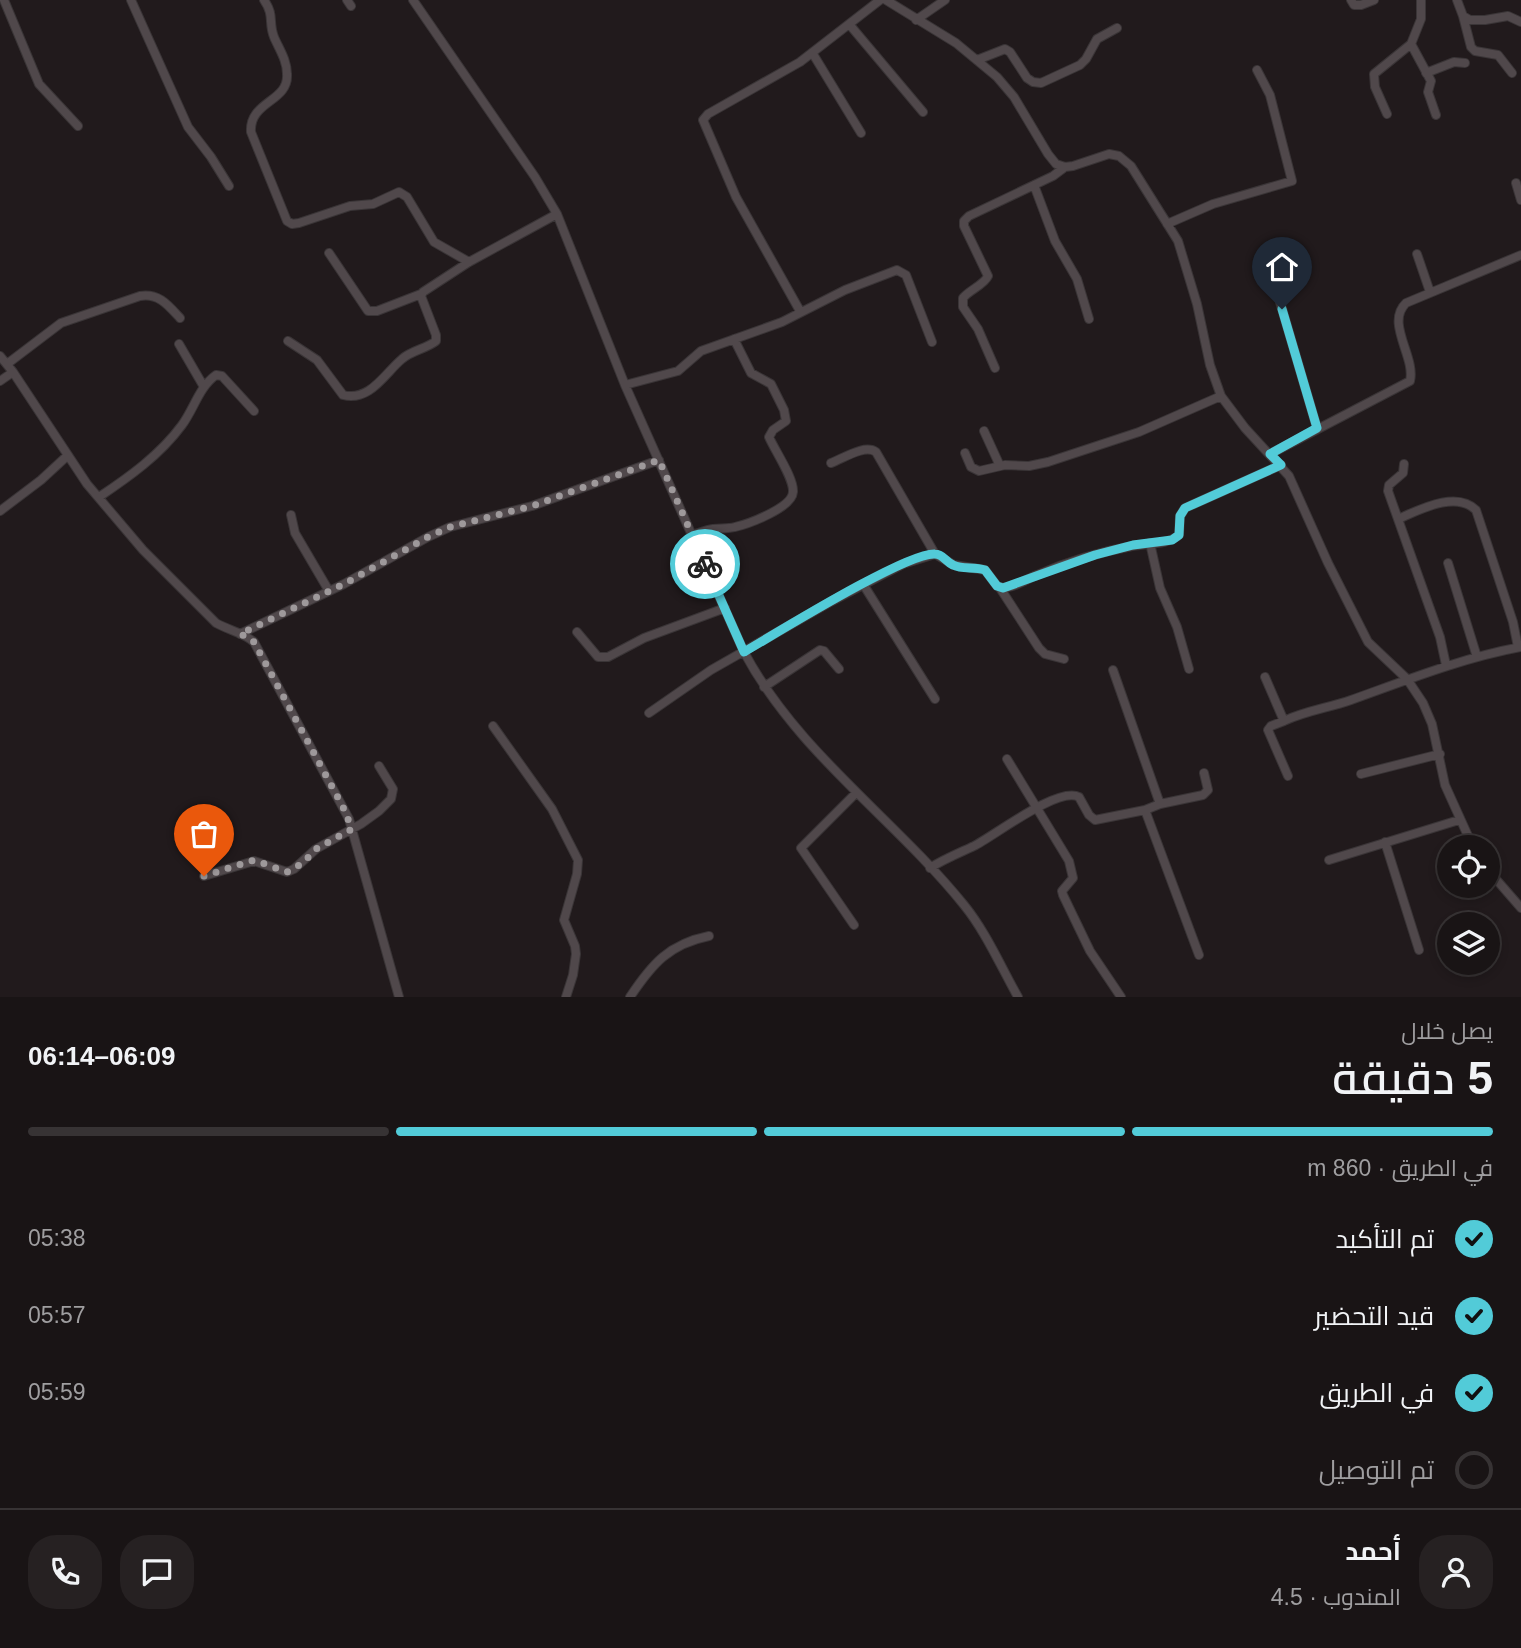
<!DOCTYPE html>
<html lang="ar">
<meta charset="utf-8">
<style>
body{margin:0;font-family:Helvetica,Cairo,sans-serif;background:#262122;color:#f1f3f6;direction:rtl;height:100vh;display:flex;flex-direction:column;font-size:26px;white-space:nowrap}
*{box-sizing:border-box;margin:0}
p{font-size:23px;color:#9f9ea0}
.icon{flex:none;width:38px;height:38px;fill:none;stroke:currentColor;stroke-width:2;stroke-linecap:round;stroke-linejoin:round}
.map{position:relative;height:997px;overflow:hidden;direction:ltr}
.side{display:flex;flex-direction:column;background:#191415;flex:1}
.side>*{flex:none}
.fabs{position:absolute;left:1437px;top:835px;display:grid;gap:14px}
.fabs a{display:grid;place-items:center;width:63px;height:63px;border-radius:50%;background:#191415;box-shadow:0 4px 10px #0003,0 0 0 2px #373334;font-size:35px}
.pin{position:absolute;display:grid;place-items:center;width:60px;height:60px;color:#fff;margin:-72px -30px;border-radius:50% 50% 50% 0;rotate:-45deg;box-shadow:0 0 7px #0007}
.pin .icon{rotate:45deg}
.courier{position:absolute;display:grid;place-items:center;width:70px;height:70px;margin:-35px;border:5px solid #52cbd8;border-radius:50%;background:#fff;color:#222;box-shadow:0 2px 9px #0007}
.head em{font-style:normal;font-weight:600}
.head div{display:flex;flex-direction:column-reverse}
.head{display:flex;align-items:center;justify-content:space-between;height:119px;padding:0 28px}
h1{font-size:46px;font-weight:600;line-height:52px}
.bar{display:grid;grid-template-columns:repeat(4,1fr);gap:10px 7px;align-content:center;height:84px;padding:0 28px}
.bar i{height:9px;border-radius:5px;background:#373334}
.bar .active{background:#52cbd8}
.bar p{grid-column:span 4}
.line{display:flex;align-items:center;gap:18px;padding:0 28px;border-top:2px solid #373334}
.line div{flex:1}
.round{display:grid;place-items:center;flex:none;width:74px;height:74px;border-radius:28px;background:#262122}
ol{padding:0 28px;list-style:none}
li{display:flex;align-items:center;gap:21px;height:77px}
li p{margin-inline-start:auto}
li .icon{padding:7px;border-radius:50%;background:#52cbd8;color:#111;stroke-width:4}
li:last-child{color:#9f9ea0}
li i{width:38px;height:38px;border:4px solid #373334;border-radius:50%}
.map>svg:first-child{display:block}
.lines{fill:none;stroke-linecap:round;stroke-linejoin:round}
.minor-casing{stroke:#3a3537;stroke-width:10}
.minor{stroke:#50484b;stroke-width:8}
.done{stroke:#9e999b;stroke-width:7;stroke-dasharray:0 12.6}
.route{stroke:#52cbd8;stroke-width:9}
</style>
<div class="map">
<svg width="1521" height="997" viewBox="0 0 1521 997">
<rect width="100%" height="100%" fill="#211a1c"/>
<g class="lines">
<g class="minor-casing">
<path id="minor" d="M4,0L39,84L78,126
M131,0L188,127L211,157L229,186
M264,0C275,16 268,22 274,37C279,49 287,60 287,74C289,102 249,101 251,132L287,221L292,224L299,223L350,206L373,204L399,192L407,197L434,242L469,262
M347,0L351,6
M413,0L535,177L557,214L625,385L744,652C798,753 893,817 964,905C986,932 1001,967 1018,997
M886,0L956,43L997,77L1014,97L1048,154L1056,164L1065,167L1073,166L1109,154L1119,156L1131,166L1178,241L1197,304L1210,365L1221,396L1245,428L1289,476L1328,563L1368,642L1407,679L1423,703L1432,724L1445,785L1473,847
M1351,0L1354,5H1361L1374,0
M1457,0L1463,16L1470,20H1485L1508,16L1521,22
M1463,16L1471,47L1475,51L1498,55L1512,73
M916,20L945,0
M849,24L923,112
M1411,44L1431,81L1428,92L1436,115
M813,54L861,133
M977,60L1005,49L1010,52L1027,78L1033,82L1041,83L1080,65L1086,59L1097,39L1117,28
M1426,73L1454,62L1465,63
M1387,114L1375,87L1374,74L1411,44L1421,19V0
M1516,183L1521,200
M1034,185L1055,241L1077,279L1089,319
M1167,224L1213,204L1292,181L1270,95L1257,70
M329,253L368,311H377L421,294
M1417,254L1430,292
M1275,285L1317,428
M800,311L736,197L703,120L708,114L800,62L880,0
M288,341L317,360L343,395C370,402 385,373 402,359C412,350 426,349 436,341V335L421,296L423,292L469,262L557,214
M179,344L204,387
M0,356L13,372L87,484L143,550L216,623C228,630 244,633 254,642L349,819L399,997
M7,364L61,323L140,296C159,293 168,305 180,318
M995,368L978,329L963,307V298C969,290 984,285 988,276L964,226V221L969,216L1053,176L1065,167
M0,381L13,372
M625,385L678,371L701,351L782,322L845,290L897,270L906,275L932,342
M984,431L1000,466
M965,453L971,467L979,471L1005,465L1029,466L1048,462L1139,432L1221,396
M1270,454L1410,381C1416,357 1385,323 1406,303L1521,255
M831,463C844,458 865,444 876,452L935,554
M1404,464L1403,473L1389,485L1388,491L1440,637L1446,665
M99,497C129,477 160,455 182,425C194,409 199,387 216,375L222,376L254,411
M0,511L41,480L67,456
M291,515L295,533L329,591
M1398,519C1419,510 1456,490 1476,510L1513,622L1518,647
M692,535C699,533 706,530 713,529C720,528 728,529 735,527C748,524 792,508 793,492C794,478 775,451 769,437L773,430L786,421L784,410L771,384L751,373L734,339
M1150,543L1160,588L1177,627L1189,669
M1448,563L1477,657
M863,584L935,699
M1000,588L1039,648L1045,654L1064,659
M577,632L598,657H608L644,638L725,608
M240,634L344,584L428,537L450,527L532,506L659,460
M1113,670L1160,804L1145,810
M1265,677L1284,721C1305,711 1328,708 1351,700C1407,680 1462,658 1521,647
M764,687L820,650L824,651L839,669
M649,713L711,670L832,601L903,564L935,554L954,565L985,570L997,586C1009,592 1026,579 1037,575C1067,562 1100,552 1132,546C1147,543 1167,545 1179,535L1180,516L1185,508L1281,465
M1284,721L1271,726L1268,730L1288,776
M493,726L552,809L578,860L577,874L564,920L575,946L576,954L573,975L566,997
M1007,759L1069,861L1073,878L1062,891L1063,895L1090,951L1121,997
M1361,774L1440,754
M1160,804L1203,795L1208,790L1204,773
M1385,842L1419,950
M1329,860L1459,820
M930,868C944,859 959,853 974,846C994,836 1058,786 1079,797L1089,815L1095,820L1145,810L1199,955
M1488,870L1521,908
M204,876L254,861L287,872L294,869L316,849L361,824L379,811L391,799L393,789L379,766
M854,925L801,848L856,793
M630,997C652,964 669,944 709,936"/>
</g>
<use href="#minor" class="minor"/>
</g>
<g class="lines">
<path class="done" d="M204,876L254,860L287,872L303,863L316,849L352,829L343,807L254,642L248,637L240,634L344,584L428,537L450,527L532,506L659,460L705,564"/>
<path class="route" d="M705,564L744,652C775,634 907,552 935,554C943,554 946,562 953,565C963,570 974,566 985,570L997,586L1003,588L1095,555L1133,545L1172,540L1179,535L1180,516L1185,508L1281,465L1270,454L1317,428L1282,309"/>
</g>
</svg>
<div class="fabs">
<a><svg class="icon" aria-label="locate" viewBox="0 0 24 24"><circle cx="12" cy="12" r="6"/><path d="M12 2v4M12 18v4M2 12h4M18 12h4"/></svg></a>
<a><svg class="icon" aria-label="layers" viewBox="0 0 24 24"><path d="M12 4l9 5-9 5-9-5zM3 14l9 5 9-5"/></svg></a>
</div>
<div class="pin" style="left:204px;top:876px;background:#ea580c"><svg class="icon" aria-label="bag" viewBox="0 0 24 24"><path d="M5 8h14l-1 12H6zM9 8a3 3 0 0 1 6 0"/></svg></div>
<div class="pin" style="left:1282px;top:309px;background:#1f2937"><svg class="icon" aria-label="home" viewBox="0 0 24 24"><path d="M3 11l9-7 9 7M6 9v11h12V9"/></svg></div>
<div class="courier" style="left:705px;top:564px"><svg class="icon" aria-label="bike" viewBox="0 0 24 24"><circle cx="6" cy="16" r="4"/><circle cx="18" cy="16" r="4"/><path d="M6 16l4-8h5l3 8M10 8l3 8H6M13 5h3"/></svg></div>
</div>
<section class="side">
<div class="head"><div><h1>5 دقيقة</h1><p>يصل خلال</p></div><em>06:09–06:14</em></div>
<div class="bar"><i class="active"></i><i class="active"></i><i class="active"></i><i></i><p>في الطريق · 860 m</p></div>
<ol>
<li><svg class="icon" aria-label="check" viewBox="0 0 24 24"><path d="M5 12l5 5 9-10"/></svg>تم التأكيد<p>05:38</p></li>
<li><svg class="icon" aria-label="check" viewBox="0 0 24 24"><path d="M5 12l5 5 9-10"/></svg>قيد التحضير<p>05:57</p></li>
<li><svg class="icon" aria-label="check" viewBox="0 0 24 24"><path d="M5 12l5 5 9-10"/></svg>في الطريق<p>05:59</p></li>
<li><i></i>تم التوصيل</li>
</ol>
<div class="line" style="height:126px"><a class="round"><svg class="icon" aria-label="person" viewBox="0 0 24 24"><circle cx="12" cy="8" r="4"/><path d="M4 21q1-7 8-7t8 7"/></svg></a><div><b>أحمد</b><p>المندوب · 4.5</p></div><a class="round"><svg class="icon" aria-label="chat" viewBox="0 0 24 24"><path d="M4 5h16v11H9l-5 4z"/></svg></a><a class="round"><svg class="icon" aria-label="phone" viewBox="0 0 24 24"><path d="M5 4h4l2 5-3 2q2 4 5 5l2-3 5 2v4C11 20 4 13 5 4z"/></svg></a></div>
</section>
